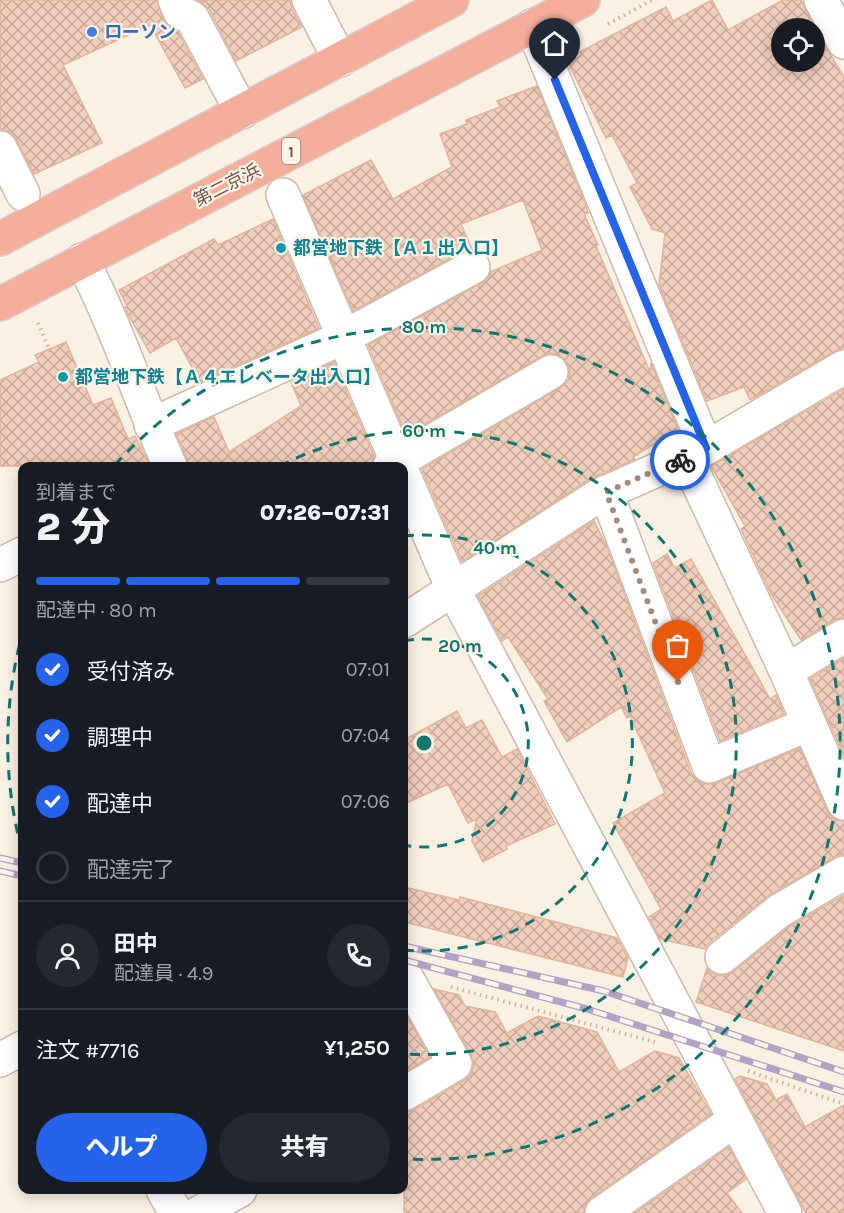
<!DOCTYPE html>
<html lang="ja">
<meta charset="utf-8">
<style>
body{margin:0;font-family:Karla,"Noto Sans JP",sans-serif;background:#242831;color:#f1f3f6;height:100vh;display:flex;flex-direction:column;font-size:22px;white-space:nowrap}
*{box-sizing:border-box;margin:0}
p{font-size:20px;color:#9ea1a6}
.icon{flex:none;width:33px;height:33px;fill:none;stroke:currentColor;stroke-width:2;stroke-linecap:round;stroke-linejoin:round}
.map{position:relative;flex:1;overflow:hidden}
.panel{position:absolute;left:18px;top:462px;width:390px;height:732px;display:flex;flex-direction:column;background:#171b24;border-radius:12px;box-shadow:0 3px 15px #0003}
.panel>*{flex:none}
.controls{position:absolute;left:771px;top:18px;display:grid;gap:12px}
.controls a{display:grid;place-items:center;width:54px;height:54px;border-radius:50%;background:#171b24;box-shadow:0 3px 15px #0003;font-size:30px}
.pin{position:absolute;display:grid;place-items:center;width:51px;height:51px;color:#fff;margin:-62px -26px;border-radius:50% 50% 50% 0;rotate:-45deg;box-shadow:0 0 6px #0007}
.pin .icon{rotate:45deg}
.courier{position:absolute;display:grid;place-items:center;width:60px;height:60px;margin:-30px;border:4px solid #2563eb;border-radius:50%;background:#fff;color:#222;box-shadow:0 2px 8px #0007}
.summary em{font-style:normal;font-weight:800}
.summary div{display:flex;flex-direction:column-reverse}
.summary{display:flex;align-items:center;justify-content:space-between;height:102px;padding:0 18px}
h1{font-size:39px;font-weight:800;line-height:45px}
.bar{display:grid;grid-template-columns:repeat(4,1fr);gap:9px 6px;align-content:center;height:72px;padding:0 18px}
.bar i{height:8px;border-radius:4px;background:#363941}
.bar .on{background:#2563eb}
.bar p{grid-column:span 4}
.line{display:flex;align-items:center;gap:15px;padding:0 18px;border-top:2px solid #363941}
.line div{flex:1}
.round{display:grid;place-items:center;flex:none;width:63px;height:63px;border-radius:32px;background:#242831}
ol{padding:0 18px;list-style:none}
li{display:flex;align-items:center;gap:18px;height:66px}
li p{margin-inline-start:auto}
li .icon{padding:6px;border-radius:50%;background:#2563eb;color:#fff;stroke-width:4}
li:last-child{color:#9ea1a6}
li i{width:33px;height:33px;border:3px solid #363941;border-radius:50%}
.primary-button{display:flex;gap:12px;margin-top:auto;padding:12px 18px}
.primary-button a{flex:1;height:69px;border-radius:36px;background:#2563eb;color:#fff;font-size:24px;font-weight:800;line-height:69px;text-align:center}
.primary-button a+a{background:#242831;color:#f1f3f6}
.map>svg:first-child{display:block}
.building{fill:url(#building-cross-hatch);stroke:#e2b49c;stroke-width:1.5;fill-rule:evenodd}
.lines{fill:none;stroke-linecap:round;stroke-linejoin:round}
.minor-casing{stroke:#cebaad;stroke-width:36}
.highway-casing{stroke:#d8d0cc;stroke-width:36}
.path{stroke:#d4b19f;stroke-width:4;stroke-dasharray:1.5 4.5;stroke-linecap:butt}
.minor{stroke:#fff;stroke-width:33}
.highway{stroke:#f4ae9b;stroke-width:33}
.rail-casing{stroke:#b3a2c4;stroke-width:7}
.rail{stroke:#fef5e9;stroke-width:4.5;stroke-dasharray:14;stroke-linecap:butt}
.done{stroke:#a28c80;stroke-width:6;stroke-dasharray:0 10.8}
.route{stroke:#2563eb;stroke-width:8}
.ring{fill:none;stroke:#0f766e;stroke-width:3;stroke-dasharray:10 8}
.shop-dot{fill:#3f7fe0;stroke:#fef5e9;stroke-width:2}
.culture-dot{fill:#0f9aa8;stroke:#fef5e9;stroke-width:2}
.labels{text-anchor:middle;stroke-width:4.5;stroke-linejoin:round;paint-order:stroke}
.shield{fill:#fef5e9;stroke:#9c867a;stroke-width:1.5}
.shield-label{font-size:16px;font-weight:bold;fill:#72564a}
.shop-label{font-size:18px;font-weight:bold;fill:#366cbe;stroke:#fef5e9;text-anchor:start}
.street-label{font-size:18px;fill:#72564a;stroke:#fef5e9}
.culture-label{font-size:18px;font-weight:bold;fill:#0d838f;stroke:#fef5e9;text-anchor:start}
.centre{fill:#0f766e;stroke:#fef5e9;stroke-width:3}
.ring-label{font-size:18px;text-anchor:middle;font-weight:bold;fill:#0f766e;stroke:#fef5e9;stroke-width:4.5;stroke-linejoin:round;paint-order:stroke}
</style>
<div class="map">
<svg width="844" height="1213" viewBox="0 0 844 1213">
<defs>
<pattern id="building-cross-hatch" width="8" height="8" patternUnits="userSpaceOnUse" patternTransform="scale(1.5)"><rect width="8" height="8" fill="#f0cebb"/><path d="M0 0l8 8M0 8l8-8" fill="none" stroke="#c7aa9a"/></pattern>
</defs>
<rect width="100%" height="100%" fill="#fbf1e3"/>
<path class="building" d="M0,0H157L163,19L171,28L178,32L203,79L185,88L150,25L63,65L102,143L34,174L16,139L10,132L0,129Z
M198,0H290L292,9L302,27L236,61L209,9Z
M712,0L728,30L783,0H801L828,51L844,77V348L835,351L750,400L744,387L707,401L659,285L665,233L652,229L630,187L637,183L612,135L606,138L566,59L666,7L673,21ZM782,28H814V62H782Z
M537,86L586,206L588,213L584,214L598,245L596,246L650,372L651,363L678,429L633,457L635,459L588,480L462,562L422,469L560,388L568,381L570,371L567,363L560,356L550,353L542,356L406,435L368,345L482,283L489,277L490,272L542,250L523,200L461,224L472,249L464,251L353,311L303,195L371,160L393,199L452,167L440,134L467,124L466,120L500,107L497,101Z
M273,219L319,328L200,382L176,338L150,353L128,314L125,307L127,306L119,290L214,239L218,245Z
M66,342L93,405L111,398L128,439L135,436L150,466H0V380L39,362L35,355Z
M334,362L374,456L371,466H188L187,458L176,434L214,417L229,452L301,406L291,382Z
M844,389V617L834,620L801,640L771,594L741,529L745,526L711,466Z
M594,521L607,547L691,773L697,780L706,784L716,783L800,748L827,811L833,818L844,821V854L835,857L769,895L710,942L705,949L660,939L649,917L661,909L613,823L665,793L630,716L627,718L621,707L567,742L544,701L548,699L508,637L502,641L478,596Z
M667,554L675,568L691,559L770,699L776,695L784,714L720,741L653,563Z
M844,658V756L810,679Z
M457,711L466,728L482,720L502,757L517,749L555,824L506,846L507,849L483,862L472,841L477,819L468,823L448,784L404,804V740Z
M404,887L459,900L460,897L617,938L628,958L623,977L404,922Z
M844,895V1051L696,1002L707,968L716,975L724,976L733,972L790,926Z
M434,989L459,995L465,1006L495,1012L507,1033L538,1016L597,1032L619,1072L655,1051L679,1058L711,1114L591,1198L585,1205L584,1213H404V1113L414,1110L465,1080L471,1074L474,1065L471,1055Z
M404,1011L430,1057L404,1073Z
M740,1076L767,1084L776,1100L787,1094L805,1127L844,1105V1213H806L735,1079Z
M729,1147L746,1179L727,1193L742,1213H635Z"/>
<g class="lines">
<g class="minor-casing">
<path id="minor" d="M175,0L180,12L192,18L242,112
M309,0L340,60
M821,0L844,42
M532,26L706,448
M0,148L23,194
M283,195L399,466
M82,260C117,327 139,398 170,466
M151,425L344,337L473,267
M686,457L786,671L844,803
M390,466L551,372
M404,476L453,589L785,1213
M606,492L709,766L809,724
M0,565L22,554
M404,621L598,496L706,448L844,367
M786,671L844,636
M722,957L779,911L844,873
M0,1060L22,1048
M404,1094L455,1064L405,975
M163,1190L176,1213
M199,1213L240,1190
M602,1213L725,1127L737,1123"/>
</g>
<g class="highway-casing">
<path id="highway" d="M0,239L452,0
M0,304L583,0"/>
</g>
<path class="path" d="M608,24L652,0
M38,323L51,353
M451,987L655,1042
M748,1071L844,1104"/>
<use href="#minor" class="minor"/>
<use href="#highway" class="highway"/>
<g class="rail-casing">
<path id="rail" d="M0,858L22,863
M0,871L22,876
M404,946L604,991L844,1072
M404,960L587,1009L844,1092"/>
</g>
<use href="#rail" class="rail"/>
</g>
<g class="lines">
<path class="done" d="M678,682L606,492L680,460"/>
<path class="route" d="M555,80L706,448L680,460"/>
</g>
<g class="ring">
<path d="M404 641A104 104 0 1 1 404 845"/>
<path d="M404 536A208 208 0 1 1 404 950"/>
<path d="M280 466A312 312 0 1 1 405 1054"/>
<path d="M22 851A416 416 0 0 1 22 635M115 465A416 416 0 1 1 406 1159"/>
</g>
<circle class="shop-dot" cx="92" cy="32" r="6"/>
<g class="culture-dot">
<circle cx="281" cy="248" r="6"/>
<circle cx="63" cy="377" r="6"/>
</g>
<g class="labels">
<rect class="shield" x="282" y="138" width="18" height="26" rx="4.5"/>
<g class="shield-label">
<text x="291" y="157">1</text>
</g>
<g class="shop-label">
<text x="104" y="38">ローソン</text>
</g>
<g class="street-label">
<text transform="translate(227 185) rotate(-27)" y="6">第二京浜</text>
</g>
<g class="culture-label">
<text x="293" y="254">都営地下鉄【Ａ１出入口】</text>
<text x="75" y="383">都営地下鉄【Ａ４エレベータ出入口】</text>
</g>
</g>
<circle cx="424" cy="743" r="9" class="centre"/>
<g class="ring-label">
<text x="424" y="333">80 m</text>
<text x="424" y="437">60 m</text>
<text x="495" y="554">40 m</text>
<text x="460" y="652">20 m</text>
</g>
</svg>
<div class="controls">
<a><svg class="icon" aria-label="locate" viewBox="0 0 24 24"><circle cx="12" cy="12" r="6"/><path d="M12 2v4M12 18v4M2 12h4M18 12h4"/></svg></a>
</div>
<div class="pin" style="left:678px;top:682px;background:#ea580c"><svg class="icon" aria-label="bag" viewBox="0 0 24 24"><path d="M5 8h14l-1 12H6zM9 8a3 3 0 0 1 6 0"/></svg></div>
<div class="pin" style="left:555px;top:80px;background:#1f2937"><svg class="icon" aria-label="home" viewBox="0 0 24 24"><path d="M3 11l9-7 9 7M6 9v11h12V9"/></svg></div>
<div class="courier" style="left:680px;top:460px"><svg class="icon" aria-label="bike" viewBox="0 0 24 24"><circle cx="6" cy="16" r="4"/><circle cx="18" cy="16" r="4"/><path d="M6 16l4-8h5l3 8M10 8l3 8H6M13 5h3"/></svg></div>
<section class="panel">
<div class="summary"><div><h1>2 分</h1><p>到着まで</p></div><em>07:26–07:31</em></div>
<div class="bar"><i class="on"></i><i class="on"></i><i class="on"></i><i></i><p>配達中 · 80 m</p></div>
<ol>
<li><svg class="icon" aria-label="check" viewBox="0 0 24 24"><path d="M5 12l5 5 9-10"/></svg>受付済み<p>07:01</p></li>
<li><svg class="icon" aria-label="check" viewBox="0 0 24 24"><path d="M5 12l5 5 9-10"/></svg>調理中<p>07:04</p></li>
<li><svg class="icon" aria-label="check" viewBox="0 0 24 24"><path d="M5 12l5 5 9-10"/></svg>配達中<p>07:06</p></li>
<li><i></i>配達完了</li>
</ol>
<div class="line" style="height:108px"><a class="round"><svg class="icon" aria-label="person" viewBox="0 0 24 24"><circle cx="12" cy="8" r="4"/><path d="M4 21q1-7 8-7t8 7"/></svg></a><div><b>田中</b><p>配達員 · 4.9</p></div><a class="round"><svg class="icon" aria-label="phone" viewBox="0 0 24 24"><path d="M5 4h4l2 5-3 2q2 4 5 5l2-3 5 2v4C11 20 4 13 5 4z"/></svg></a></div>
<div class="line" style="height:78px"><div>注文 #7716</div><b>¥1,250</b></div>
<div class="primary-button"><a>ヘルプ</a><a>共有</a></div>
</section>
</div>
